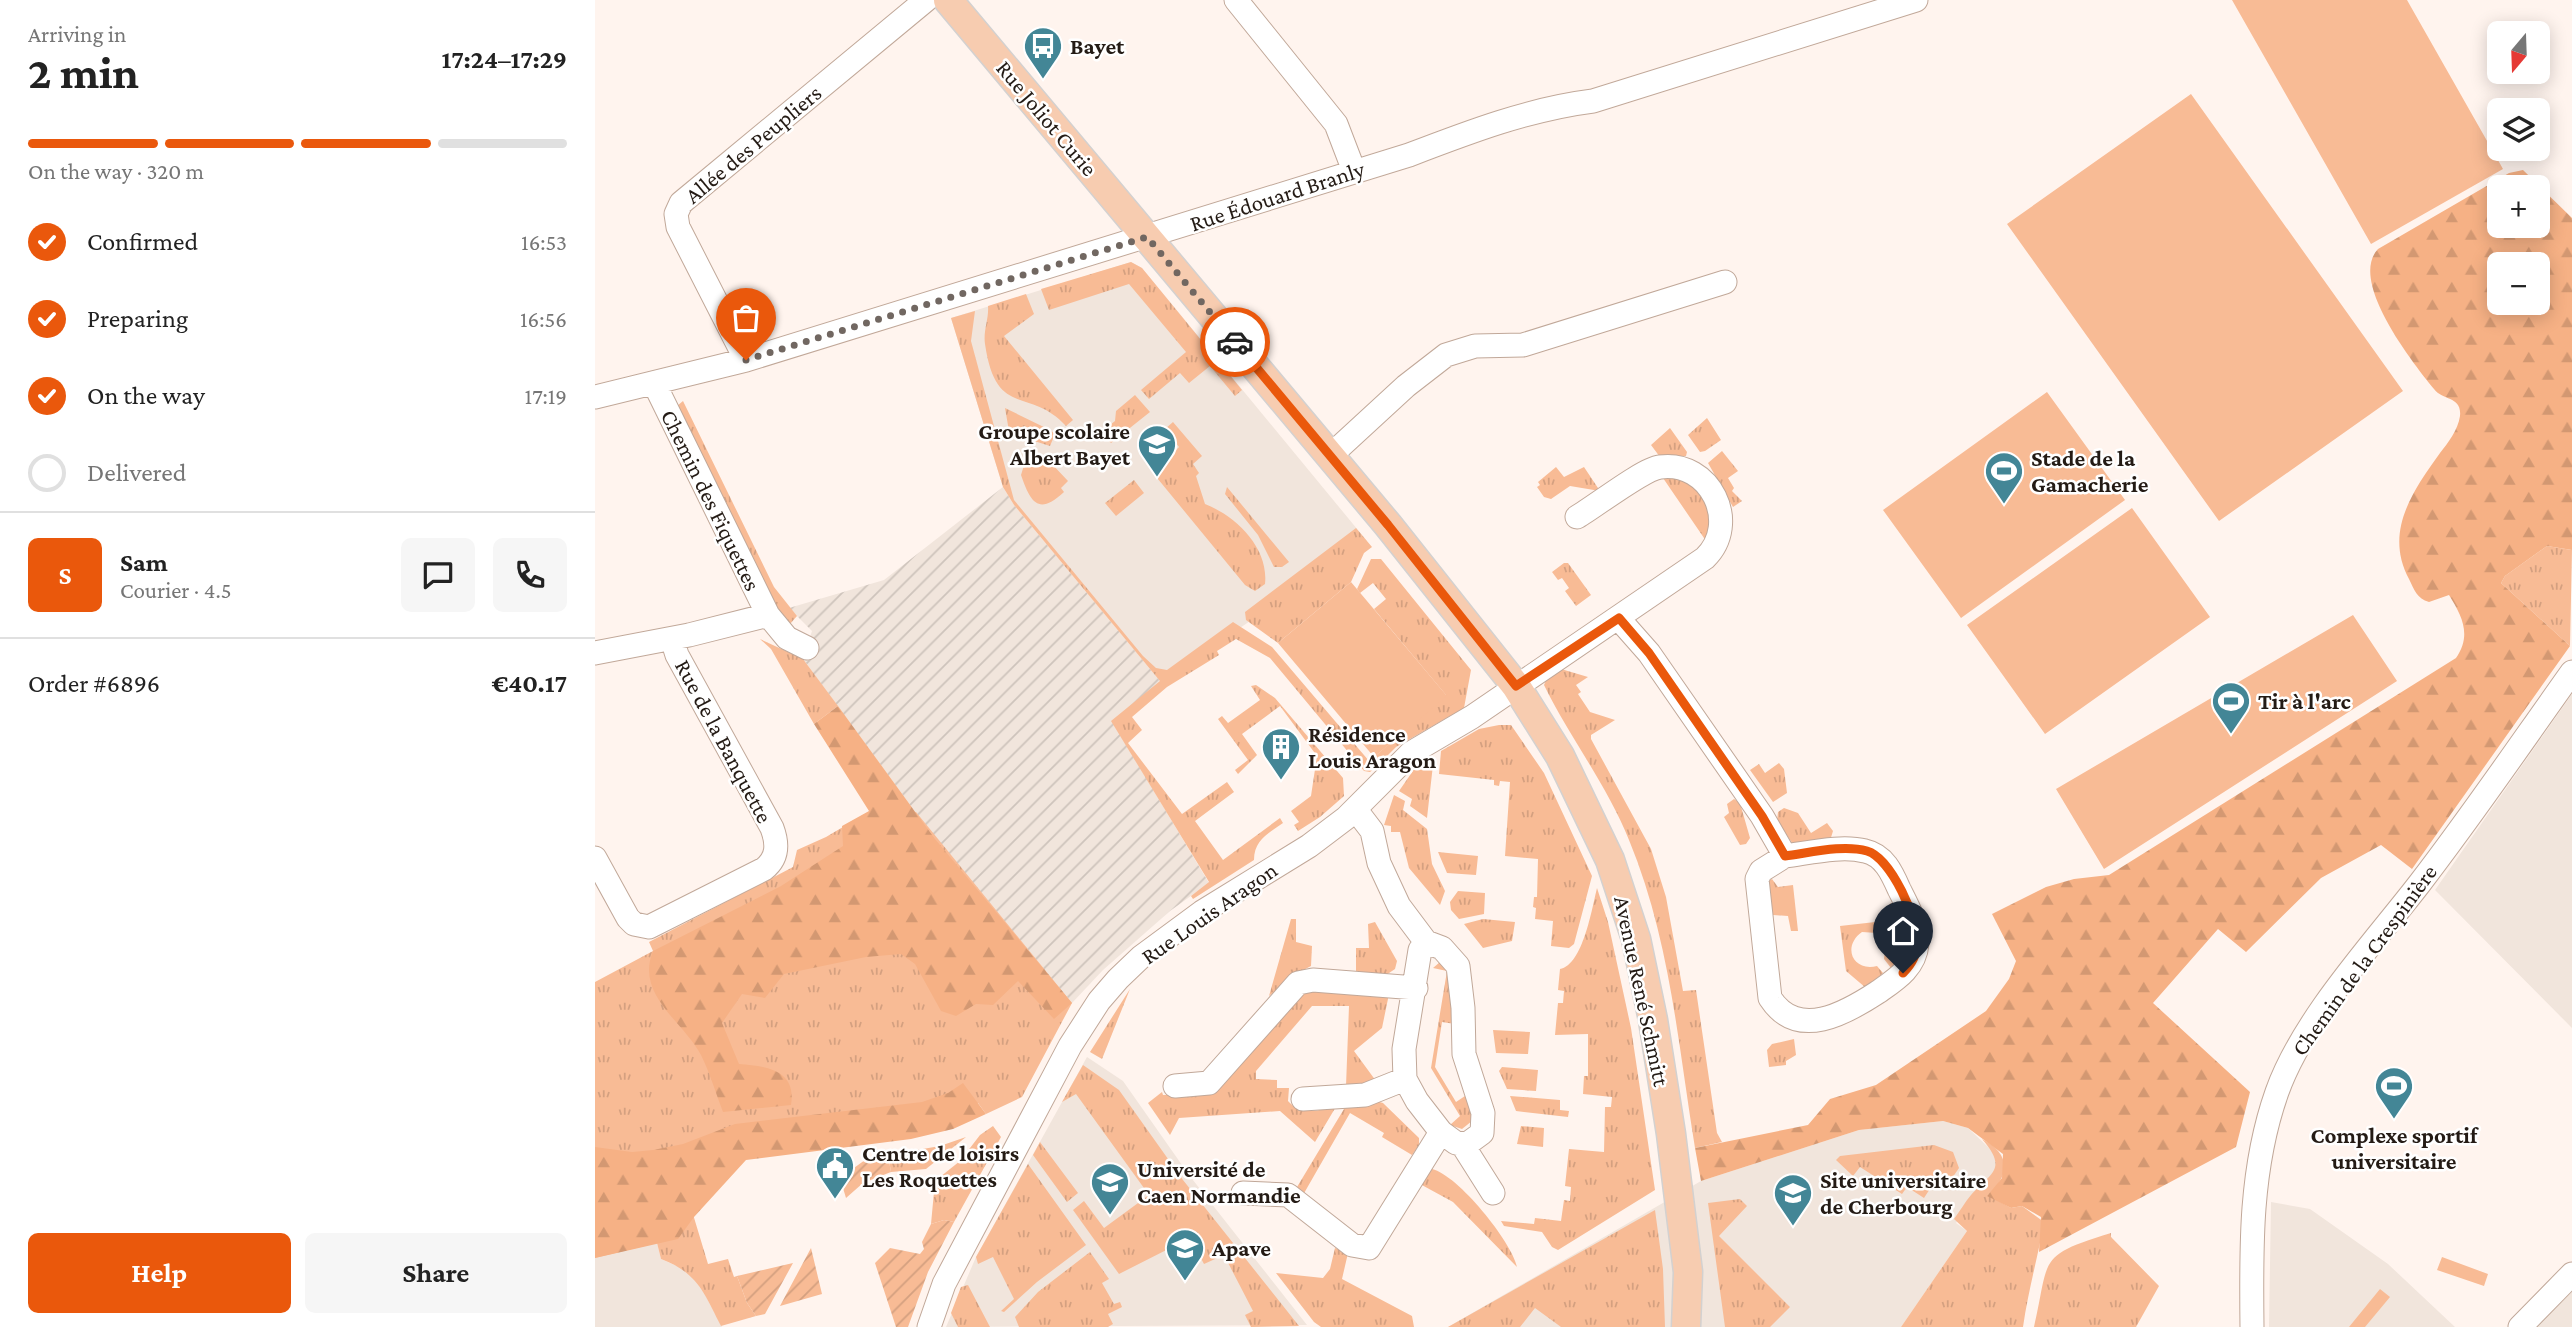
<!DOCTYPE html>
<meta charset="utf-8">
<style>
body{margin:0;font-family:"Crimson Pro",serif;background:#f6f6f6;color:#222;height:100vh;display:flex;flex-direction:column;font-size:26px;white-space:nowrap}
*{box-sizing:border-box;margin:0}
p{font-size:23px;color:#767676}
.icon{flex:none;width:38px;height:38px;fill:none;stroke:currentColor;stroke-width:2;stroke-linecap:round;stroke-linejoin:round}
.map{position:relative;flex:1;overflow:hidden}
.drawer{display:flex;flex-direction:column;background:#fff;width:595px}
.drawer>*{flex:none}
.needle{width:46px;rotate:199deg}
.controls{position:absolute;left:1892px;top:21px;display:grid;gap:14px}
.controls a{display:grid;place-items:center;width:63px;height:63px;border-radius:10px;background:#fff;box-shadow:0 4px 18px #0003;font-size:35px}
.pin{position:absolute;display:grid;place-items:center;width:60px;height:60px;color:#fff;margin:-72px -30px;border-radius:50% 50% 50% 0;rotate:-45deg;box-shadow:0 0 7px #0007}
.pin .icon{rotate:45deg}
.courier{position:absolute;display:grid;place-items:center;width:70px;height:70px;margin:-35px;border:5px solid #ea580c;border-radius:50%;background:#fff;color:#222;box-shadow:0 2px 9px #0007}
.overview em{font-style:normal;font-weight:700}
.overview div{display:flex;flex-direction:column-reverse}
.overview{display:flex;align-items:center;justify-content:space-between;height:119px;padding:0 28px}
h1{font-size:46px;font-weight:700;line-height:52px}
.bar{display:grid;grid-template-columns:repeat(4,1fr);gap:10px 7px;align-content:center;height:84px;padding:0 28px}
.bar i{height:9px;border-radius:5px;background:#e0e0e0}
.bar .on{background:#ea580c}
.bar p{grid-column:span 4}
.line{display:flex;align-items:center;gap:18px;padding:0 28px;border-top:2px solid #e0e0e0}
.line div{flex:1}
.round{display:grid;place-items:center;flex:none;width:74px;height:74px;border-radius:10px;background:#f6f6f6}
ol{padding:0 28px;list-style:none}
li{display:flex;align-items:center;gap:21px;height:77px}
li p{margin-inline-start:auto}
li .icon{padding:7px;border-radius:50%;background:#ea580c;color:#fff;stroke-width:4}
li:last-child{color:#767676}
li i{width:38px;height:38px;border:4px solid #e0e0e0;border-radius:50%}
.cta{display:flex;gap:14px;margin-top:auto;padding:14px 28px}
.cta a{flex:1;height:80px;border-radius:10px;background:#ea580c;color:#fff;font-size:28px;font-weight:700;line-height:80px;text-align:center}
.cta a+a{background:#f6f6f6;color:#222}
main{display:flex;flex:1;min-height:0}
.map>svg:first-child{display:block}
.built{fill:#f1e5dc}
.industrial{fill:url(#industrial-furrows)}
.grass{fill:url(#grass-tufts)}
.forest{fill:url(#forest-firs);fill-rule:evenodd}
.garden{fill:url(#garden-furrows)}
.pitch{fill:#f8bb95}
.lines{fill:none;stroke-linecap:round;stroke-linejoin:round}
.minor-casing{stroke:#c1a899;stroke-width:25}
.major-casing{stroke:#d3d1d0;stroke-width:31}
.minor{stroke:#fff;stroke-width:23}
.major{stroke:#f7ccb0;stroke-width:28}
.done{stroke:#716761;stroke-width:7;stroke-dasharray:0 12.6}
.route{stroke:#ea580c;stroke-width:9}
.labels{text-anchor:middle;stroke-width:5;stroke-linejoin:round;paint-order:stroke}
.poi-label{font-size:23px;font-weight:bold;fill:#241b15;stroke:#fff;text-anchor:start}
.street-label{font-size:23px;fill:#241b15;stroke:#fff}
</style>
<main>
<section class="drawer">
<div class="overview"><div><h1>2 min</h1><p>Arriving in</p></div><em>17:24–17:29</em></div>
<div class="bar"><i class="on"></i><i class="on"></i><i class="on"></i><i></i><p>On the way · 320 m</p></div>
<ol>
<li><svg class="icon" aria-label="check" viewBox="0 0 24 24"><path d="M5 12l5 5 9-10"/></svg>Confirmed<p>16:53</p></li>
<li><svg class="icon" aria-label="check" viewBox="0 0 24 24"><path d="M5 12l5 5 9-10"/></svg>Preparing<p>16:56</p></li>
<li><svg class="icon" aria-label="check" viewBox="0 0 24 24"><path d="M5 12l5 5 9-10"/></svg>On the way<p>17:19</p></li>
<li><i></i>Delivered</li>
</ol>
<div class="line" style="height:126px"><b class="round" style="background:#ea580c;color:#fff">S</b><div><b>Sam</b><p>Courier · 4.5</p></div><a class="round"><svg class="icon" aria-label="chat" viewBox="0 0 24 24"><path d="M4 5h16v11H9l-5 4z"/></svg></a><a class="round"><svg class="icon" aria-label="phone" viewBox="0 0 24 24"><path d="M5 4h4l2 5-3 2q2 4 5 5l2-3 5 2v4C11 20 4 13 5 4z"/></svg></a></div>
<div class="line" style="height:91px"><div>Order #6896</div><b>€40.17</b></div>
<div class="cta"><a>Help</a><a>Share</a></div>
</section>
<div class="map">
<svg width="1977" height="1327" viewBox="0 0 1977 1327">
<defs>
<pattern id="industrial-furrows" width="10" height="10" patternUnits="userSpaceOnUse" patternTransform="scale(1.75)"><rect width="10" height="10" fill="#f1e5dc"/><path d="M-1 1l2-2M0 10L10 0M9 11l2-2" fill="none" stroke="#cec4bc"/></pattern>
<pattern id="grass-tufts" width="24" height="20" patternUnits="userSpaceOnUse" patternTransform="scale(1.75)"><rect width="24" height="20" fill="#f8bb95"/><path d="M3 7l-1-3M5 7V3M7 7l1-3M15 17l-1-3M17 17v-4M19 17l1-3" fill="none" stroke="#d4a080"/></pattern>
<pattern id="forest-firs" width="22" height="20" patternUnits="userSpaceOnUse" patternTransform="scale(1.75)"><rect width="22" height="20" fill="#f6b185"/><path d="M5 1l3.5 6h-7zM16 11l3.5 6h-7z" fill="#d39872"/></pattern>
<pattern id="garden-furrows" width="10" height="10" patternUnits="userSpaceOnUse" patternTransform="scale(1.75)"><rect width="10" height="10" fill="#f8bb95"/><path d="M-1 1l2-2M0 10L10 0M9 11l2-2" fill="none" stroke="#d4a080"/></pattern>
</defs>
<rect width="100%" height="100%" fill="#fff4ee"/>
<path class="built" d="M536,262L547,268L772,541L566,682L408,487L356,318Z
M1977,694V1028L1840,890Z
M492,1057L528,1081L594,1175L712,1325L351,1327L381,1257Z
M1348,1121L1373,1128L1409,1162L1361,1223L1372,1231L1306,1327H853L1106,1181L1264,1130Z
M1676,1202L1715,1209L1793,1264L1860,1327H1674Z
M62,1243L66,1259L91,1270L104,1283L127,1327H0V1258Z
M1977,1285V1327H1934Z"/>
<path class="industrial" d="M408,487L419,505L566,682L517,721L614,883L575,911L508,970L477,1003L340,839L208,659L217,631L194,608L289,580Z"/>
<path class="grass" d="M536,262L547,268L647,390L640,396L615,366L594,383L585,373L554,399L546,390L591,352L534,284L454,310L446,289Z
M431,294L439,314L409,336L478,420L471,426C435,386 401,420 390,344C388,331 394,319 393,306Z
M380,311L376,341L419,500L548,656L561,668L572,670L638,622L677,647L780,768L775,772L769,771L675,658L641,639L622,651L624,655L572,687L537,717L547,730L533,743L587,814L632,782L639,792L600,821L628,860L685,818L688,823C674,833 659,840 659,860L598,899L596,896L614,882L516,721L565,681L419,505L408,487L356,318Z
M540,395L555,412L516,443L506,432L520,421L521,411Z
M88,401L179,587L202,616L195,624L180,607L82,406Z
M410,408L455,430L460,434L455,446L417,434L414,431Z
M1112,418L1126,440L1110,451L1105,452L1093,435Z
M578,422L607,456L598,464L604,473L601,476L610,504C641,516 674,548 670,584L660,591L650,585L558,473L584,447L570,429Z
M1075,428L1092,452L1091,456L1065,457L1056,445Z
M1127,451L1143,471L1133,478L1139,488L1137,491L1147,501L1138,507L1113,463Z
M442,459L456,463L473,481L466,488L469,492C444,515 436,504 426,475L430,462Z
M961,467L969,477L989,467L1005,491L975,486L956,499L949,497L942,487L945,485L943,482Z
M1079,476C1114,493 1114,501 1114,539L1109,538L1068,478Z
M539,480L549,493L521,516L510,503Z
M632,487L694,562L687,567H679L663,535L630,494Z
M761,528L777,547L769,553L756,582L683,643L651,620L650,612Z
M1952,546L1977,550L1975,646L1906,583L1910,576Z
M776,559H786L876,670L869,708L801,747L785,763L779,757L851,695L779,609L791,599L778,583L765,593L762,589Z
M969,563H973L996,595L981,606L970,591L974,588L967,578L963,580L957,572Z
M165,639L208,659L243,706L219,724L176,649Z
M966,669L993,677L981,685L986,692L983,694L995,712L1020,720L996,735V739L1056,849L1071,897L1088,991L1101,990L1122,1133L1127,1142L1100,1148C1083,1044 1075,939 1034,840C1012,785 975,738 949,685L952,678Z
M661,685L680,698L748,778L749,796L725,817L703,831L699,825L704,822L696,811L716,796L722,756L685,706L647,734L662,755L643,774L640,770L653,760L623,719L627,716L633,723L665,700L656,686Z
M904,725H916L949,773L997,876L979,944L974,948L956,946L958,921L940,919L941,908L938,907L939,897H942L943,859L910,856L915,782L905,781L904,786L899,785V780L844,774L846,751L884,729Z
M839,756L832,818L815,806L817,799L804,791L820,768Z
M1184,763L1189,769L1192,793L1178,802L1155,770L1164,764L1170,773Z
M799,795L810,801L808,810L832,829L837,864L850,891L845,905L814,868L805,832H796V826L789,825Z
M1139,799L1145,803L1155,838L1151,844L1145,845L1129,817L1134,813L1132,804Z
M1189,808L1203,813L1216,833L1232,823L1238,831L1234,844L1200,847L1182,821L1183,812Z
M275,811L321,812L477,1003L427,1097L391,1114L383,1103L170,1144L94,1201L113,1264L133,1259L139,1277L142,1276L152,1303L161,1316L126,1326C109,1293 103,1273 66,1259L62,1243L0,1258V982L58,951L54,942L198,867L202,850L231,837Z
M843,852L883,856L881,875L852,873Z
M1177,879L1183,887L1198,885L1203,931H1196L1193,916L1178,915L1173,881Z
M1002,888L1013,922L1036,1028L1060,1190L963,1250L957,1247L947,1232L909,1226L906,1221L939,1224L940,1218L966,1221L969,1200L975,1201L976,1187L970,1186L974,1149L1009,1152L1010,1107H1016L1017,1097L988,1094L989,1076H993V1034L960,1035L963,1003H968L969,991L963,990L965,969C988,965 997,908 1002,888Z
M863,891L890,893L889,914L864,919L856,910L855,902Z
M1296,903C1303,925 1313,949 1296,968L1289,959L1291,943L1282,933L1267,932C1247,946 1257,972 1282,966L1288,973L1271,988L1251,971L1245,926L1298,920L1293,906Z
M696,919H701V942L717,946L716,966L699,975L674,996Z
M888,919L920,922L917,941L888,948L869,924Z
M780,922L802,961L800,969L791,975L761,972V948H774L773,924Z
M845,962L853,964L860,1024L847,1022L840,1067L861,1102L873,1094L878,1102L877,1121L867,1129L855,1125L865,1116L836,1068L852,971L838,968Z
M535,989L507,1059L495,1052Z
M709,990L794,994L787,1028L759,1051L781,1081L771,1086H751L754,1006H717L661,1071V1079L682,1080V1088H694L693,1101C706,1116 726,1111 742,1105L720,1142L685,1111L584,1118L575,1135L553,1103L567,1092L568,1095H603Z
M898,1030L935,1032L933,1054L901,1053Z
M1199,1039L1201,1055L1191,1061V1065L1174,1067L1172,1050L1177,1044Z
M488,1065L524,1090L588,1180L704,1326L656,1327L650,1315L658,1311L629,1255L609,1264L595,1238L524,1274L478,1210L489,1201L509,1228L554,1195L481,1094L467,1102Z
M907,1067L943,1070L941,1091L912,1089L904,1071Z
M915,1096L965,1100V1110L974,1111L973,1117L921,1111Z
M781,1101L788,1103L824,1138V1145L817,1155L787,1137L789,1133L755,1113L708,1195L699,1192L752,1104Z
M398,1126L406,1137L359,1222L349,1220L336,1224L340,1181L365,1161L385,1135Z
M926,1126L949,1128L948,1147L922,1144Z
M371,1137L331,1169L296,1172L293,1155L345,1146Z
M1387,1139C1415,1153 1416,1175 1393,1195L1416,1208L1427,1206L1449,1222C1443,1257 1433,1291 1428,1327H1306L1372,1231L1359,1219C1365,1211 1370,1202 1376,1195C1395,1173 1414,1170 1387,1139Z
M445,1142L483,1193L472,1202L438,1155Z
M1339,1145L1358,1152L1364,1168L1353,1184L1342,1178L1329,1198L1312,1187L1307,1194L1265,1167L1258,1176L1241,1160L1245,1156Z
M433,1164L491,1245L442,1282L409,1312L406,1311L419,1299L398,1257L383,1264L381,1257Z
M837,1169C863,1175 917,1242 922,1267L858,1202L825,1184Z
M1145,1199L1152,1206L1124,1236L1195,1307L1175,1327H1130L1113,1203Z
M1060,1210L1068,1269L1070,1327H966L940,1308L925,1327H853Z
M1516,1233V1237L1564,1286L1541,1327H1439C1455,1258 1441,1256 1516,1233Z
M740,1248L753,1253L747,1279L817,1316L819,1327H726L719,1322L681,1273L728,1278L735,1269Z
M495,1252L514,1279L507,1283L519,1304L525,1302L527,1307L513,1314L518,1324L513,1327H424L420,1317L443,1292Z
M373,1285L395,1327H363L356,1313L366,1287Z"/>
<path class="forest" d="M1928,170L1977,218V550L1952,546L1910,576L1906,583L1975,646L1817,869L1786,845L1726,878L1651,952L1623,929L1558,1003L1655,1092L1641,1147L1444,1252L1446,1217L1427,1206L1416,1208L1392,1196L1407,1178L1408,1154L1373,1128L1348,1121L1264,1130L1106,1181L1100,1148L1213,1125L1235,1099L1281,1085L1391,1011L1414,979L1421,961L1397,914L1451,887L1479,879L1514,875L1861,658C1877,635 1867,616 1854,595L1834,602C1822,599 1819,589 1814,579C1789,532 1817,492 1845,453C1853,443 1863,430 1865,416C1867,396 1848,401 1839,389C1818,363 1753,281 1783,249L1914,173ZM1904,187H1942V226H1904ZM1904,264H1942V303H1904Z
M243,706L340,839L477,1003L459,1019L423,981L398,1005L381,1004L361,1016L346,1011L320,964L306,954L271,957L189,974L170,998L147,994L127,1023L144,1064C171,1066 202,1070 196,1105L128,1112C121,1094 115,1073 106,1055C88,1021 40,995 58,951L186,886L248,846L247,826L274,811L219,724Z
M368,1083L391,1114L358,1129L316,1139L151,1160L99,1217L83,1239L0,1258V1147L37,1152L58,1150L88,1144L140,1124L327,1102L353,1093Z"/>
<path class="garden" d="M293,1155L296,1172L268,1183L251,1198L245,1178L270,1160Z
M349,1220L359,1222L333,1272L313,1327H301L280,1263L295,1248L325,1254L329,1249L327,1242L336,1224Z
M216,1248L227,1294L185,1306Z
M198,1263L170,1314L161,1316L152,1303L142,1276Z"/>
<path class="pitch" d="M1637,0H1812L1908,169L1776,244Z
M1596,94L1808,391L1624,521L1412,224Z
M1452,392L1530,500L1366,618L1288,510Z
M1537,508L1615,617L1450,734L1372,625Z
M756,582L852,696L779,757L683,643Z
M1758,615L1802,681L1509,869L1461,789Z
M1847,1257L1893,1274L1889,1286L1842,1270Z
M1785,1289L1795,1297L1770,1327H1754Z"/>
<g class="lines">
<g class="minor-casing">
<path id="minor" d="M641,0L741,124L759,171
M151,360L83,227L81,214L86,203L331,0
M60,385L173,615L192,638L212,648
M0,397L151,360L814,155C874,132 934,109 998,101L1321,0
M736,455L811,386L851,355L880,346L928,345L1130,282
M1024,619L1054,653L1167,816L1190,856C1214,853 1246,845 1270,851C1289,855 1297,873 1304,889C1312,905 1324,926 1322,944C1320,968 1300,980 1283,992C1251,1013 1203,1041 1175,998L1162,879L1166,871L1190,856
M0,653L94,635L173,615
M761,810L777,831L784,863L804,906L831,942L847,948L863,966L868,1008L869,1054L888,1113L887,1133L872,1144L861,1143L846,1132L822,1101L810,1079L809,1049L825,950L831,942
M0,858L33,918L39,924L54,927L169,869C183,858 183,844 177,828L82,655L77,639
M580,1086L614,1083L703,983L718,980L821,988
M708,1099L770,1095L810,1079
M867,1144L898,1193
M648,1193L693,1195L757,1245L774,1248L846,1132
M334,1327L349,1284L475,1046L504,1001L523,979L546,957L607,912L714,846L751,818L816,753L877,717L1110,558C1146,523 1115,460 1065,467C1048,469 1001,506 982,517
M1657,1327C1656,1247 1655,1168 1682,1092C1708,1019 1778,944 1825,883C1878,814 1927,742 1977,672
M1925,1327L1977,1274"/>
</g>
<g class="major-casing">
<path id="major" d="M353,0L793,525L921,686L965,756L1015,860L1041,939L1058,1020L1076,1134L1093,1272L1091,1327"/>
</g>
<use href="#minor" class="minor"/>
<use href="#major" class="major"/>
</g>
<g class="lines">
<path class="done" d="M151,360L552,237L640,342"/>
<path class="route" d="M640,342L793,525L921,686L1024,618L1054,653L1167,816L1190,856C1214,853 1248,844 1272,851C1296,858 1324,920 1322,944C1322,955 1316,965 1308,973"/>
</g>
<defs>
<g id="bus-pin" transform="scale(2.0125)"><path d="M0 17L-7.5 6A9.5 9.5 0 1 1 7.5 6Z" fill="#438696" stroke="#fff"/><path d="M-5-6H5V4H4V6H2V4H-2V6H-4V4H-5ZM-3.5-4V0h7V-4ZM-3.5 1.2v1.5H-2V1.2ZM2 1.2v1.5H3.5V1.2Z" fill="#fff"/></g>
<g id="school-pin" transform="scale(2.0125)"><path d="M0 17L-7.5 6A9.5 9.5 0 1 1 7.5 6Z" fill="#438696" stroke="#fff"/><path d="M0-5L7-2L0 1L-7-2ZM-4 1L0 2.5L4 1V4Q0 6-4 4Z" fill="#fff"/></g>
<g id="stadium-pin" transform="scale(2.0125)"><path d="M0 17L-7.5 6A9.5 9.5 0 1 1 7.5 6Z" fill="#438696" stroke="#fff"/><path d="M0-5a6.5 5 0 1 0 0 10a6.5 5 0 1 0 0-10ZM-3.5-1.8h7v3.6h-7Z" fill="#fff"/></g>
<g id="building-pin" transform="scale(2.0125)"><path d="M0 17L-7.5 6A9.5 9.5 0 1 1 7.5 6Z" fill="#438696" stroke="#fff"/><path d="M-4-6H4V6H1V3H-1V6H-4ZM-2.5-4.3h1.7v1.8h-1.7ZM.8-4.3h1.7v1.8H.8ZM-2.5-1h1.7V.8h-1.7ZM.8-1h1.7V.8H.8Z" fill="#fff"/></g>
<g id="civic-pin" transform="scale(2.0125)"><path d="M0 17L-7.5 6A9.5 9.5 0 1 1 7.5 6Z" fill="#438696" stroke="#fff"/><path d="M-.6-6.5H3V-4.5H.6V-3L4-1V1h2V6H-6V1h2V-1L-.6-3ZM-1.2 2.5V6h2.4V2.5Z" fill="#fff"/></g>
<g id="university-pin" transform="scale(2.0125)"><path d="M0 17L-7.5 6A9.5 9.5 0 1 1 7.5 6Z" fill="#438696" stroke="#fff"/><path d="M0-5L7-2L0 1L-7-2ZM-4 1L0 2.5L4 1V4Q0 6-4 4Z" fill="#fff"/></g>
</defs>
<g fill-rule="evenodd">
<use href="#bus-pin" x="448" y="46"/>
<use href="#school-pin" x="562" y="444"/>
<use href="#stadium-pin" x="1409" y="471"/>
<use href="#stadium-pin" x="1636" y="701"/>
<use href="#building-pin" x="686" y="747"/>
<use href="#stadium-pin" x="1799" y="1086"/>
<use href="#civic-pin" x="240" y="1166"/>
<use href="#university-pin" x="515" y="1182"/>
<use href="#university-pin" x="1198" y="1193"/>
<use href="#university-pin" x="590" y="1248"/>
</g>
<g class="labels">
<g class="poi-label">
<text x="475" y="54">Bayet</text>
<text x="535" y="439" text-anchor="end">Groupe scolaire<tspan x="535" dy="26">Albert Bayet</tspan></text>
<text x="1436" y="466">Stade de la<tspan x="1436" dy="26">Gamacherie</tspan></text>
<text x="1663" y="709">Tir à l'arc</text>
<text x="713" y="742">Résidence<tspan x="713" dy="26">Louis Aragon</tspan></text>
<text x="1799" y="1143" text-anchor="middle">Complexe sportif<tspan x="1799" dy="26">universitaire</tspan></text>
<text x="267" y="1161">Centre de loisirs<tspan x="267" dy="26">Les Roquettes</tspan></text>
<text x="542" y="1177">Université de<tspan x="542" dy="26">Caen Normandie</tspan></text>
<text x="1225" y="1188">Site universitaire<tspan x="1225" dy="26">de Cherbourg</tspan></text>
<text x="617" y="1256">Apave</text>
</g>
<g class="street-label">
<text transform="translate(452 118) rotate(50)" y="8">Rue Joliot Curie</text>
<text transform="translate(158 144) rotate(-40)" y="8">Allée des Peupliers</text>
<text transform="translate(682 196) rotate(-18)" y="8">Rue Édouard Branly</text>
<text transform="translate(116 500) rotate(64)" y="8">Chemin des Fiquettes</text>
<text transform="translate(129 741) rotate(62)" y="8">Rue de la Banquette</text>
<text transform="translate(614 913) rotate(-35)" y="8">Rue Louis Aragon</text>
<text transform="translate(1769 960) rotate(-54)" y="8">Chemin de la Crespinière</text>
<text transform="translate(1047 991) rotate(78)" y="8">Avenue René Schmitt</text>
</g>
</g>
</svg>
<div class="controls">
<a><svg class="needle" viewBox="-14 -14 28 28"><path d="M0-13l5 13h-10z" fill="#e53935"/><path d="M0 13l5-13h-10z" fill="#767676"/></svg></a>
<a><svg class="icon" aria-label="layers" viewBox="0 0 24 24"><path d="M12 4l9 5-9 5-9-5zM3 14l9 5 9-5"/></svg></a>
<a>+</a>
<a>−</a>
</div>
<div class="pin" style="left:151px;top:360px;background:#ea580c"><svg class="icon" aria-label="bag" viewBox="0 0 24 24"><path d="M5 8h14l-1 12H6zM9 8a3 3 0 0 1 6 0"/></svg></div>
<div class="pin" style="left:1308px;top:973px;background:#1f2937"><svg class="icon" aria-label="home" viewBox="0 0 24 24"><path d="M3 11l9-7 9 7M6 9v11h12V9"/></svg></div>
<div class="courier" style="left:640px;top:342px"><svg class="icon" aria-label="car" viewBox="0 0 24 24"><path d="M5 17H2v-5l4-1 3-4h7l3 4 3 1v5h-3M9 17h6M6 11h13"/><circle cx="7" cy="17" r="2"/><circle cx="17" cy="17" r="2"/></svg></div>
</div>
</main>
